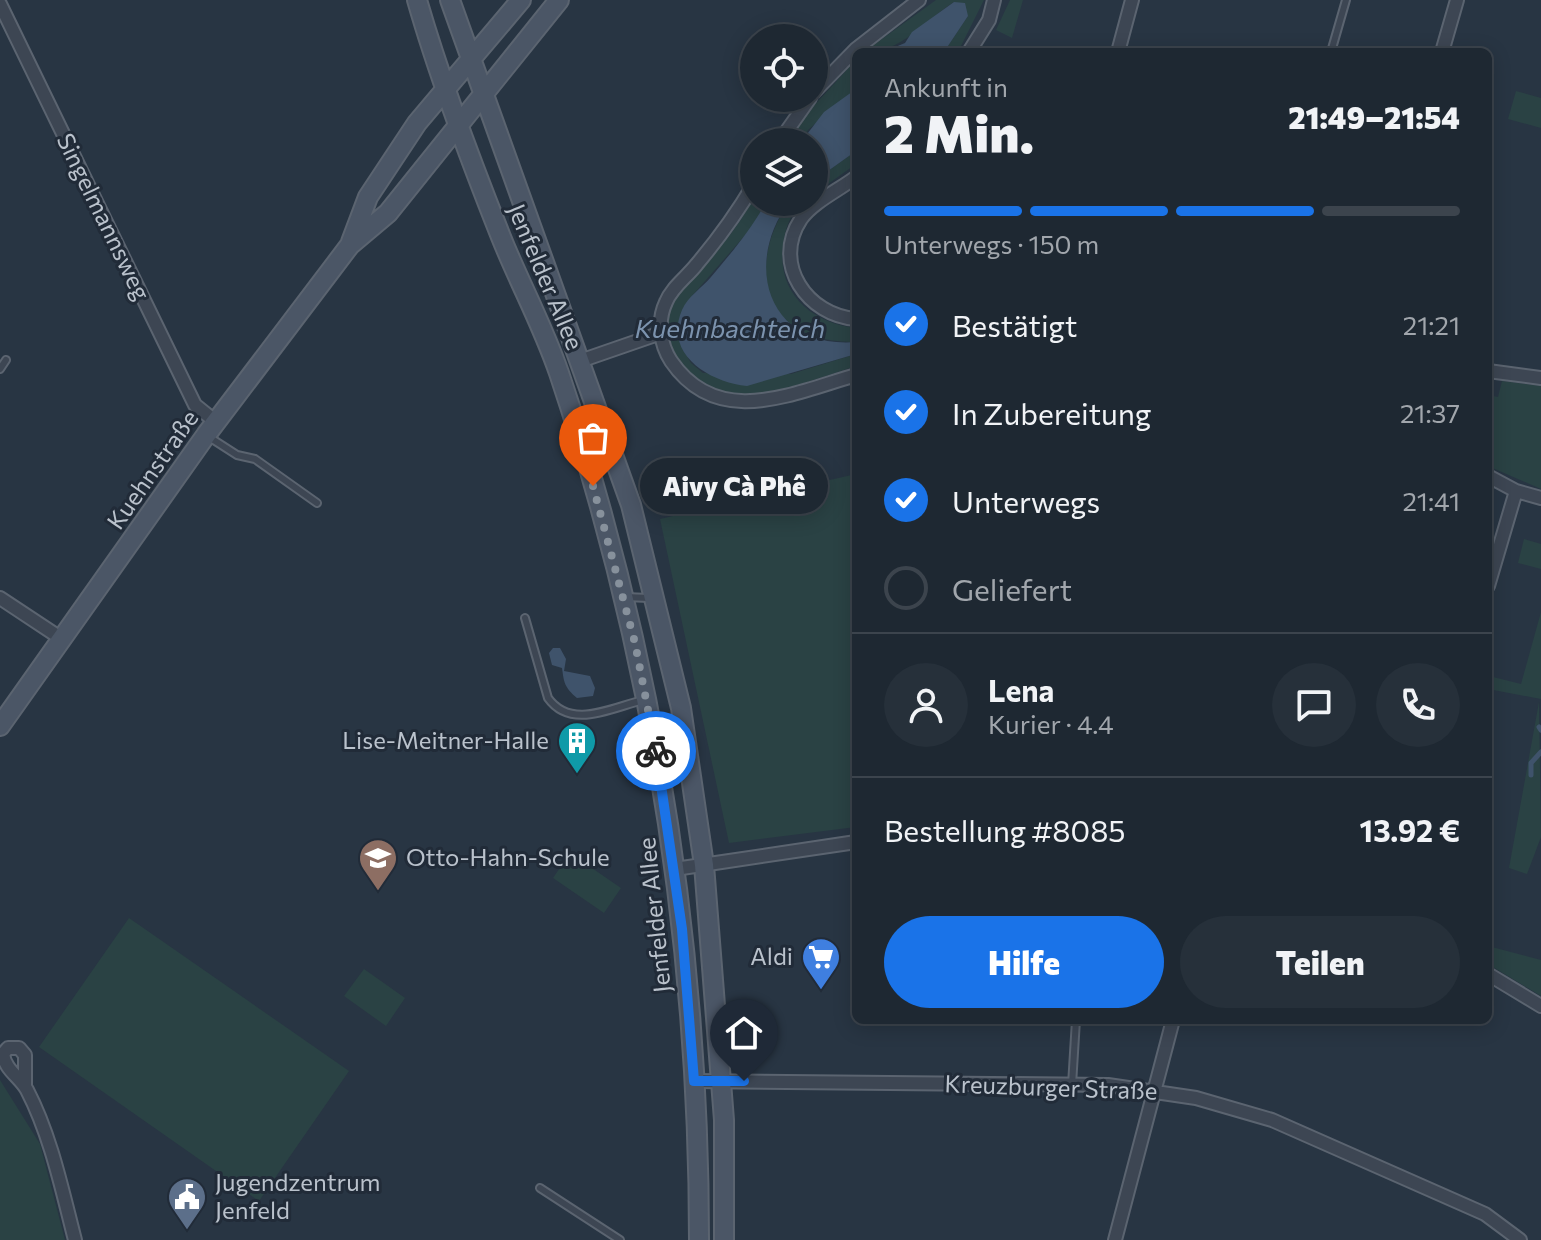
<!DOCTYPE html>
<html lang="de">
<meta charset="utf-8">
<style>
body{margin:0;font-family:Commissioner,sans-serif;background:#26303a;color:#f1f3f6;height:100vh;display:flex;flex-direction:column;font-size:30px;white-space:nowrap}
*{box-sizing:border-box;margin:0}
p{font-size:26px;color:#a1a6ac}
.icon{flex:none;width:44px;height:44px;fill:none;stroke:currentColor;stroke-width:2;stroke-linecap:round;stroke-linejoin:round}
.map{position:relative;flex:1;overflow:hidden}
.panel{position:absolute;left:852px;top:48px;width:640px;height:976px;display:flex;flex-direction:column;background:#1e2832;border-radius:12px;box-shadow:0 4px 20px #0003,0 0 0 2px #3c444d}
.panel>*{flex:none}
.tools{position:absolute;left:740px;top:24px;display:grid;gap:16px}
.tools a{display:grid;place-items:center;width:88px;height:88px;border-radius:50%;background:#1e2832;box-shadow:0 4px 20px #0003,0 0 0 2px #3c444d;font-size:40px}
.pin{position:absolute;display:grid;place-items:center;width:68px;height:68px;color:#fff;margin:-82px -34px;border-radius:50% 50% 50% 0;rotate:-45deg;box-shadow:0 0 8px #0007}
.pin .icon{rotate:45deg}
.courier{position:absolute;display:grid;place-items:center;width:80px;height:80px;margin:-40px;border:6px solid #1a73e8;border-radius:50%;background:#fff;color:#222;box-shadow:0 2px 10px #0007}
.bubble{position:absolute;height:56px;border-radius:28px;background:#1e2832;box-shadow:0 4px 20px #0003,0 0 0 2px #3c444d;font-size:26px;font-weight:800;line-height:56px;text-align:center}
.head em{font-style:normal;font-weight:800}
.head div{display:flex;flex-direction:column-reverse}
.head{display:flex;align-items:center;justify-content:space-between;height:136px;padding:0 32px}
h1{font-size:52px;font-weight:800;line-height:60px}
.bar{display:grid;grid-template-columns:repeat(4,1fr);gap:12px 8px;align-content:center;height:96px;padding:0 32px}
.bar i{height:10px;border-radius:6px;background:#3c444d}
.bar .active{background:#1a73e8}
.bar p{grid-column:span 4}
.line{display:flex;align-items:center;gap:20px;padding:0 32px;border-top:2px solid #3c444d}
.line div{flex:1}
.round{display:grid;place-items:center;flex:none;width:84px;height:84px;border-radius:42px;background:#26303a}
ol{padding:0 32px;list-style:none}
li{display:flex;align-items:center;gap:24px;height:88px}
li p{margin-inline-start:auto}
li .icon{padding:8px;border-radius:50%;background:#1a73e8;color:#fff;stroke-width:4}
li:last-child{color:#a1a6ac}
li i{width:44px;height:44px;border:4px solid #3c444d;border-radius:50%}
.cta{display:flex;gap:16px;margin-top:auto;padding:16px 32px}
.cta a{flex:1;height:92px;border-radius:48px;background:#1a73e8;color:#fff;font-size:32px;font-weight:800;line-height:92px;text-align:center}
.cta a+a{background:#26303a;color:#f1f3f6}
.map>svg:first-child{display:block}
.green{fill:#2a4244}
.water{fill:#3f536b}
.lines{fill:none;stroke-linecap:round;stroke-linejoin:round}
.stream{stroke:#3f536b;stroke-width:5}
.lane-casing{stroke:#5b6470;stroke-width:10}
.street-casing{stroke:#5b6470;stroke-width:16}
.secondary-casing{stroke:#5b6470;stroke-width:22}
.lane{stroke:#3d4653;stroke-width:6}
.street{stroke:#3d4653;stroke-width:12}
.secondary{stroke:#4b5666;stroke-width:18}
.done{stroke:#87919c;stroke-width:8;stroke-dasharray:0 14.4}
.route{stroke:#1a73e8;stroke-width:10}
.labels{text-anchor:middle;stroke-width:6;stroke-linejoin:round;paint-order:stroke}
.street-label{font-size:24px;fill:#bac2cc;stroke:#212b38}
.poi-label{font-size:24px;fill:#bac2cc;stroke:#212b38;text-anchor:end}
.water-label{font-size:26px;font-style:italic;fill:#7c93ae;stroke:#212b38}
</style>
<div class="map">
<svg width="1541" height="1240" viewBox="0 0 1541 1240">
<rect width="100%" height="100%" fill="#283543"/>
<path class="green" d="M936,0H984L958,52H944L968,16L954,2C921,23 903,52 864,52Z
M1010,0H1023L1012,38L996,30Z
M856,60V89L808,130L801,142H787L808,112Z
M1516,91L1541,98V128L1508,119Z
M856,151V164L814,194V181Z
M754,198V202H766L754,225L692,296L678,326L683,349L691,363L703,373L791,374L856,354V366C804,382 711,425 677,357C668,340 663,324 672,305C682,284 704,266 719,248C733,233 743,216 754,198Z
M804,202C789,216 786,226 783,246C777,293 811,323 856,328V342C767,344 743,273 788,203Z
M1502,381L1541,386V489L1488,466V395L1498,397Z
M856,474V827L729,843L660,519Z
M1524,539L1541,544V569L1518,563Z
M1541,612V699L1488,689L1489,676L1521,684Z
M1539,702L1541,837L1527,874L1509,868Z
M570,853L621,888L604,913L553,878Z
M129,918L349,1071L259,1201L39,1047Z
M1488,946L1541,960V996L1488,964Z
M364,969L405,998L386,1026L344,996Z
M0,1080L40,1144L65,1240H0Z"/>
<path class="water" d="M954,2L965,3L968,16L944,52H883L905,43L912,32Z
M856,89V151L814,181V142H801L824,112Z
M766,202H789C742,266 769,349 856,342V354L747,386C709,382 663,354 682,310C688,296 702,288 711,277C731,253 751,230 766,202Z
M553,648H560L566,659L564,671L590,676L595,688L593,696L577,698C564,687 564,682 562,668L552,665L549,653Z"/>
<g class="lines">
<path class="stream" d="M1539,727L1541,730
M1531,775V763L1541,752"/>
<g class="lane-casing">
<path id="lane" d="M1331,52L1346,0
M0,369L6,360
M209,437L237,455L255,459L317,503
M625,597L649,598
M525,618L548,698C571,730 611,708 643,700
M1072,1085L1076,1020
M540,1188L620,1240"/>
</g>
<g class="street-casing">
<path id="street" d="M0,4L195,405L216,422
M969,52L989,20L994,0
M1118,52L1132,0
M1442,52L1457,0
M814,92L856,49L919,0
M779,142L810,98
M856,177C839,190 813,202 801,219C771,264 808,316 856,319
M754,184C737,213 718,239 697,264C687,277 672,287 666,302C657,321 660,344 671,361C718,430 793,393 856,375
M580,361L661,333
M1488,371L1541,378
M1488,476L1516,491L1541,498
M1488,586L1516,491
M0,598L62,639
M675,869L856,842
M1488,974L1541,1006
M694,1081L1108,1085L1196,1098L1272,1120L1485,1214L1520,1240
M25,1087V1055L19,1048H8L3,1054C5,1070 20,1077 27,1090C51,1136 62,1190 75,1240
M1115,1240L1173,1020"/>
</g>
<g class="secondary-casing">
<path id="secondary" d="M417,0C440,80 470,159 501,237C519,282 543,326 559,373C653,653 699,945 699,1240
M450,0L631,505L681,708L704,865L724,1120V1240
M351,242L368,197L417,123L521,0
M0,726L206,435L350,245L388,213L559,0"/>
</g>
<use href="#lane" class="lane"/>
<use href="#street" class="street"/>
<use href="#secondary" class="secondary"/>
</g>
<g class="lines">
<path class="done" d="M593,486L635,643L656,751"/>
<path class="route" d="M656,751L682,929L694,1081H744"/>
</g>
<defs>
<g id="building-pin" transform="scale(2)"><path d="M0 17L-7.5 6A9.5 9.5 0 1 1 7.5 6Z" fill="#0f9aa8" stroke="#212b38"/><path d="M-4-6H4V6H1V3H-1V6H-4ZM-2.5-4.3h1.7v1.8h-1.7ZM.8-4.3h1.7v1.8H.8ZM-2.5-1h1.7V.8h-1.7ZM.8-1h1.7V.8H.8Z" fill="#fff"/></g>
<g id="school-pin" transform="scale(2)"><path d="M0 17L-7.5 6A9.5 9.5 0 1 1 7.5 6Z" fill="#8d6e63" stroke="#212b38"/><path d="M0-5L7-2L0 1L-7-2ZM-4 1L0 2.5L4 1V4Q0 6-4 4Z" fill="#fff"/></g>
<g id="supermarket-pin" transform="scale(2)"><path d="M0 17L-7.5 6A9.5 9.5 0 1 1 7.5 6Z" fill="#3f7fe0" stroke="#212b38"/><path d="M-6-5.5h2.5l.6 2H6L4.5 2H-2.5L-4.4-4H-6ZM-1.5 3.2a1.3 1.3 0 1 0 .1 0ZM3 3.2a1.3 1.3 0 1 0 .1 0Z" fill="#fff"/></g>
<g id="civic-pin" transform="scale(2)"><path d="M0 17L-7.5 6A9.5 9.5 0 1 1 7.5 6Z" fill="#5c6f8a" stroke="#212b38"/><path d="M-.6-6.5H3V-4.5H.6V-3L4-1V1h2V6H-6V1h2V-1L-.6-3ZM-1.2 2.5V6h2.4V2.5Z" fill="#fff"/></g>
</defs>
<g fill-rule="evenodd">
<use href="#building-pin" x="577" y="741"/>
<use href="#school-pin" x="378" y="858"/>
<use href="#supermarket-pin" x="821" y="957"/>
<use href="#civic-pin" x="187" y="1197"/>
</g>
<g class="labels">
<g class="street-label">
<text transform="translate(103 217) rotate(64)" y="8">Singelmannsweg</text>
<text transform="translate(545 277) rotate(67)" y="8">Jenfelder Allee</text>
<text transform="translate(153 470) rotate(-55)" y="8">Kuehnstraße</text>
<text transform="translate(655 915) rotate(-96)" y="8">Jenfelder Allee</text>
<text transform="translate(1051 1088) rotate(2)" y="8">Kreuzburger Straße</text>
</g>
<g class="poi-label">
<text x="549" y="749">Lise-Meitner-Halle</text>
<text x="406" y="866" text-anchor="start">Otto-Hahn-Schule</text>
<text x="793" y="965">Aldi</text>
<text x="215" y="1191" text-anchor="start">Jugendzentrum<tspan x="215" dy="28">Jenfeld</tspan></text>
</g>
<g class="water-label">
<text x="730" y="338">Kuehnbachteich</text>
</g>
</g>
</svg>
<div class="tools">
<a><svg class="icon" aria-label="locate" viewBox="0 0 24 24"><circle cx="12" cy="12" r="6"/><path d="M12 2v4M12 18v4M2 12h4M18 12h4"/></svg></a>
<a><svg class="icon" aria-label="layers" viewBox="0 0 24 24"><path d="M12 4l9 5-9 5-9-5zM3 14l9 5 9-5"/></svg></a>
</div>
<div class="pin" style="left:593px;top:486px;background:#ea580c"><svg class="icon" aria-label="bag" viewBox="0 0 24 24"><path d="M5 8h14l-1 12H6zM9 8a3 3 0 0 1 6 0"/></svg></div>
<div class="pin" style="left:744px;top:1081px;background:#1f2937"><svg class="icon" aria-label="home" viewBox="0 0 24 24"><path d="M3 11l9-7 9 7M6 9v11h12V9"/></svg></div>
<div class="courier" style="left:656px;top:751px"><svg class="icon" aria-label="bike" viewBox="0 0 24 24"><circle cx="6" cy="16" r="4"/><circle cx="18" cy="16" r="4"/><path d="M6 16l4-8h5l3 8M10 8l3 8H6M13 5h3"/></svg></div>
<div class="bubble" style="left:640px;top:458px;width:188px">Aivy Cà Phê</div>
<section class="panel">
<div class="head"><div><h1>2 Min.</h1><p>Ankunft in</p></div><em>21:49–21:54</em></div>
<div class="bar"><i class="active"></i><i class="active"></i><i class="active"></i><i></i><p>Unterwegs · 150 m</p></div>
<ol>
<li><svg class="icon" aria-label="check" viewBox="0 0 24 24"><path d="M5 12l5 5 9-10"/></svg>Bestätigt<p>21:21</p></li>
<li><svg class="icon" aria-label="check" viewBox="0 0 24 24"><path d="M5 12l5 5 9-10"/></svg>In Zubereitung<p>21:37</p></li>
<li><svg class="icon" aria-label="check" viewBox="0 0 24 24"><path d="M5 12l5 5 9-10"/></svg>Unterwegs<p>21:41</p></li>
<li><i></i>Geliefert</li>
</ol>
<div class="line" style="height:144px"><a class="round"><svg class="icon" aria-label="person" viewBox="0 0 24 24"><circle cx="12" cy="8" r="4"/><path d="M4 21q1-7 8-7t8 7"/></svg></a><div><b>Lena</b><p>Kurier · 4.4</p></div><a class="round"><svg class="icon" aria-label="chat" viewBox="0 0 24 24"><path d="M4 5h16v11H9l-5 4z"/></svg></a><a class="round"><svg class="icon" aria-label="phone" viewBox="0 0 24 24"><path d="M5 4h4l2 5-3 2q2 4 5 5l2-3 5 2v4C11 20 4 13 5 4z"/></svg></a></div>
<div class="line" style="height:104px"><div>Bestellung #8085</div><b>13.92 €</b></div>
<div class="cta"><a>Hilfe</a><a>Teilen</a></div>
</section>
</div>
